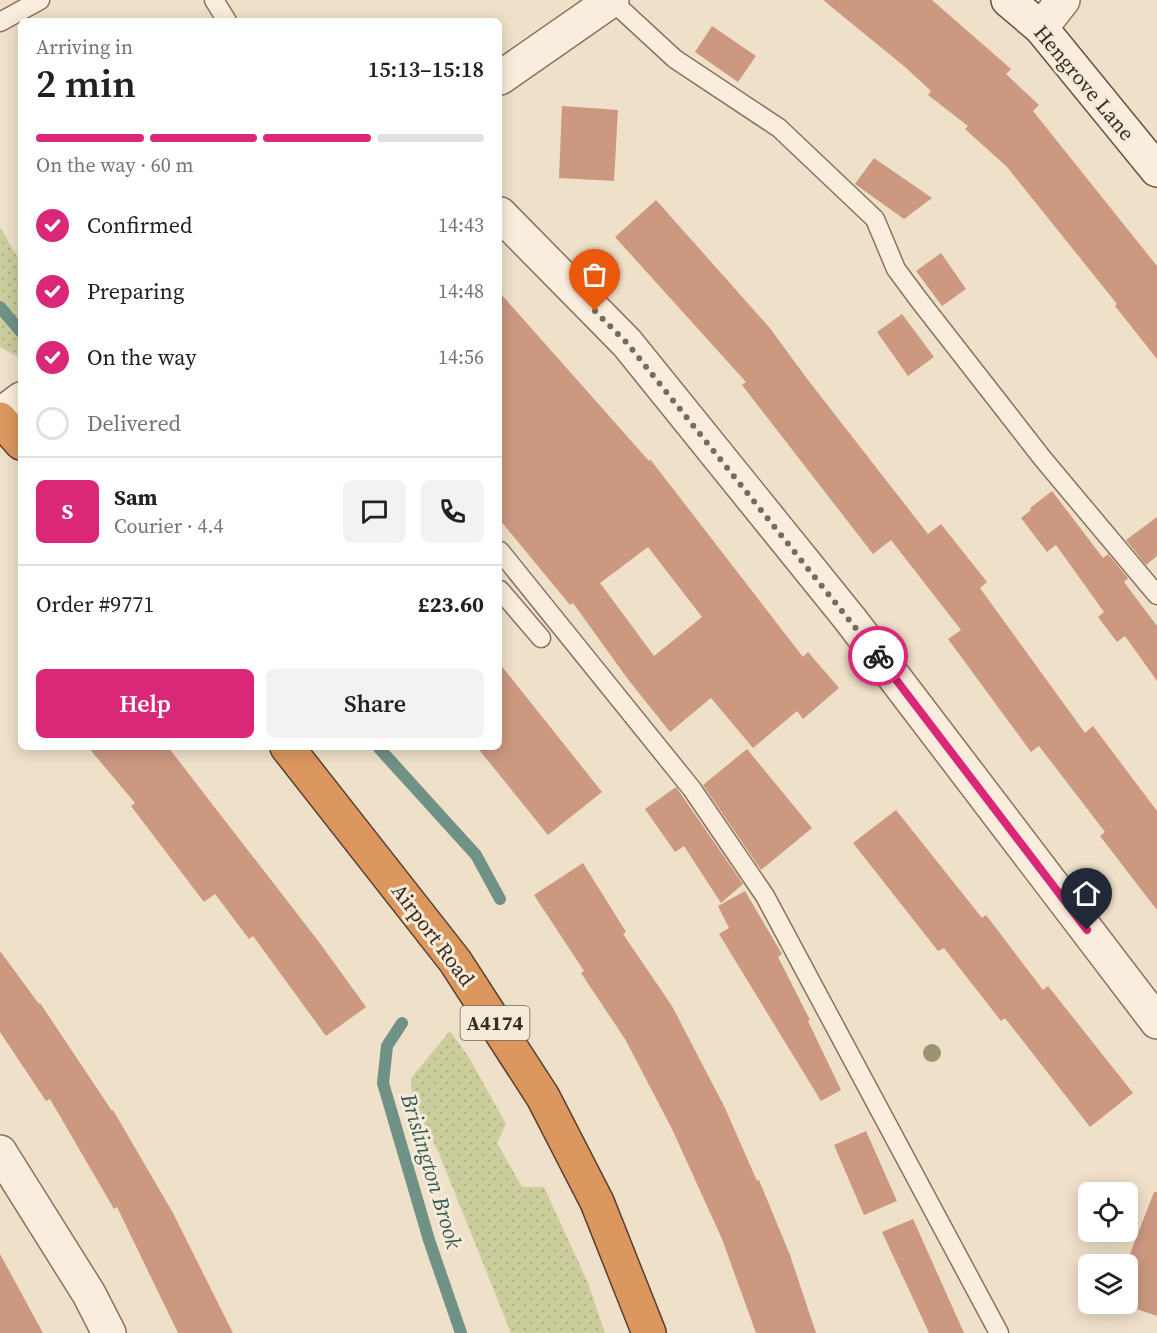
<!DOCTYPE html>
<meta charset="utf-8">
<style>
body{margin:0;font-family:"Source Serif 4",serif;background:#f2f2f2;color:#202124;height:100vh;display:flex;flex-direction:column;font-size:22px;white-space:nowrap}
*{box-sizing:border-box;margin:0}
p{font-size:20px;color:#757577}
.icon{flex:none;width:33px;height:33px;fill:none;stroke:currentColor;stroke-width:2;stroke-linecap:round;stroke-linejoin:round}
.map{position:relative;flex:1;overflow:hidden}
.drawer{position:absolute;left:18px;top:18px;width:484px;height:732px;display:flex;flex-direction:column;background:#fff;border-radius:9px;box-shadow:0 3px 15px #0003}
.drawer>*{flex:none}
.buttons{position:absolute;left:1078px;top:1182px;display:grid;gap:12px}
.buttons a{display:grid;place-items:center;width:60px;height:60px;border-radius:9px;background:#fff;box-shadow:0 3px 15px #0003;font-size:30px}
.pin{position:absolute;display:grid;place-items:center;width:51px;height:51px;color:#fff;margin:-62px -26px;border-radius:50% 50% 50% 0;rotate:-45deg;box-shadow:0 0 6px #0007}
.pin .icon{rotate:45deg}
.courier{position:absolute;display:grid;place-items:center;width:60px;height:60px;margin:-30px;border:4px solid #db2777;border-radius:50%;background:#fff;color:#222;box-shadow:0 2px 8px #0007}
.headline em{font-style:normal;font-weight:600}
.headline div{display:flex;flex-direction:column-reverse}
.headline{display:flex;align-items:center;justify-content:space-between;height:102px;padding:0 18px}
h1{font-size:39px;font-weight:600;line-height:45px}
.bar{display:grid;grid-template-columns:repeat(4,1fr);gap:9px 6px;align-content:center;height:72px;padding:0 18px}
.bar i{height:8px;border-radius:4px;background:#e0e0e0}
.bar .selected{background:#db2777}
.bar p{grid-column:span 4}
.line{display:flex;align-items:center;gap:15px;padding:0 18px;border-top:2px solid #e0e0e0}
.line div{flex:1}
.round{display:grid;place-items:center;flex:none;width:63px;height:63px;border-radius:9px;background:#f2f2f2}
ol{padding:0 18px;list-style:none}
li{display:flex;align-items:center;gap:18px;height:66px}
li p{margin-inline-start:auto}
li .icon{padding:6px;border-radius:50%;background:#db2777;color:#fff;stroke-width:4}
li:last-child{color:#757577}
li i{width:33px;height:33px;border:3px solid #e0e0e0;border-radius:50%}
.primary-button{display:flex;gap:12px;margin-top:auto;padding:12px 18px}
.primary-button a{flex:1;height:69px;border-radius:9px;background:#db2777;color:#fff;font-size:24px;font-weight:600;line-height:69px;text-align:center}
.primary-button a+a{background:#f2f2f2;color:#202124}
.map>svg:first-child{display:block}
.grass{fill:url(#grass-dots)}
.lines{fill:none;stroke-linecap:round;stroke-linejoin:round}
.stream{stroke:#709286;stroke-width:12}
.building{fill:#cc9880;fill-rule:evenodd}
.lane-casing{stroke:#8b715e;stroke-width:21}
.street-casing{stroke:#8b715e;stroke-width:36}
.secondary-casing{stroke:#6d5241;stroke-width:36}
.highway-casing{stroke:#594031;stroke-width:36}
.lane{stroke:#f9eedd;stroke-width:18}
.street{stroke:#f9eedd;stroke-width:33}
.secondary{stroke:#f9eedd;stroke-width:33}
.highway{stroke:#db975d;stroke-width:33}
.tree{fill:#989570}
.done{stroke:#7b6a5c;stroke-width:6;stroke-dasharray:0 10.8}
.route{stroke:#db2777;stroke-width:8}
.labels{text-anchor:middle;stroke-width:6;stroke-linejoin:round;paint-order:stroke}
.shield{fill:#f6ebd9;stroke:#746558;stroke-width:1.5}
.shield-label{font-size:20px;font-weight:bold;fill:#3c2b21}
.street-label{font-size:21px;fill:#3c2b21;stroke:#f6ebd9}
.water-label{font-size:22px;font-style:italic;fill:#315b54;stroke:#f6ebd9}
</style>
<div class="map">
<svg width="1157" height="1333" viewBox="0 0 1157 1333">
<defs>
<pattern id="grass-dots" width="8" height="8" patternUnits="userSpaceOnUse" patternTransform="scale(1.5)"><rect width="8" height="8" fill="#cccd9d"/><path d="M2 2h.1M6 6h.1" fill="none" stroke="#b0b087" stroke-width="1.8" stroke-linecap="round"/></pattern>
</defs>
<rect width="100%" height="100%" fill="#efe0c9"/>
<path class="grass" d="M0,227L21,263V353L16,356L0,347Z
M450,1031L470,1059L506,1124L497,1143L522,1187H544L588,1283L605,1333H511L438,1151L412,1099L411,1078Z"/>
<g class="lines">
<path class="stream" d="M0,307L21,332
M378,747L476,855L500,899
M402,1023L387,1046L383,1083L429,1240L461,1333"/>
</g>
<path class="building" d="M823,0H932L1011,69L1006,74L1039,105L1033,111L1157,266V359L1115,306L1117,304L1007,167L965,129L968,126L928,95L931,91L905,67Z
M712,26L756,56L738,82L695,52Z
M562,106L618,110L614,181L559,178Z
M874,158L932,198L904,219L855,184Z
M656,200L769,327L808,380L928,534L941,524L987,582L980,588L1085,733L1093,726L1157,811V910L1100,836L1105,832L1039,746L1031,752L948,639L961,630L891,540L873,554L742,385L746,382L615,237Z
M941,253L966,289L942,306L916,271Z
M500,293L649,461L650,459L803,657L808,652L839,688L803,719L797,711L753,748L711,698L670,732L627,678L573,603L570,605L500,520ZM648,547L702,617L654,656L600,583Z
M902,314L934,357L908,376L877,332Z
M1052,491L1103,558L1108,554L1128,578L1124,582L1157,626V681L1125,636L1117,642L1098,617L1104,612L1056,545L1047,552L1021,518L1031,510L1030,508Z
M1157,517V556L1146,565L1126,540Z
M500,664L602,792L548,835L477,747H500Z
M88,747H168L319,942L366,1007L326,1036L253,936L249,939L215,894L204,902L131,806L135,803Z
M747,749L812,828L761,870L703,785Z
M676,787L743,884L721,903L684,846L675,852L645,809Z
M896,810L982,918L986,915L1043,990L1048,986L1133,1093L1090,1127L1005,1018L1001,1021L944,948L938,951L853,843Z
M583,863L626,932L623,934L672,1006L725,1108L757,1181L759,1180L790,1255L816,1333H756L722,1239L672,1129L625,1039L581,973L584,971L534,895Z
M745,891L782,954L778,957L810,1020L808,1021L841,1090L821,1101L719,934L729,928L718,906Z
M0,951L39,1004L40,1003L112,1111L113,1110L173,1213L233,1333H178L117,1207L114,1209L50,1099L46,1101L0,1032Z
M866,1131L897,1201L864,1215L834,1145Z
M1154,1192H1157V1316L1122,1304H1128V1264H1126Z
M913,1219L964,1333H929L882,1232Z
M0,1254L43,1333H0Z"/>
<g class="lines">
<g class="lane-casing">
<path id="lane" d="M214,0L227,21
M611,0L675,59L779,128L875,219L896,269L919,300L1043,459L1157,595
M0,22L40,0
M500,551L692,789L765,896L999,1333
M500,590L541,638"/>
</g>
<g class="street-casing">
<path id="street" d="M1041,28L1063,0
M500,78L612,0
M500,214L627,343L850,619L1157,1022
M0,415L21,399
M0,1152L89,1294L109,1333"/>
</g>
<g class="secondary-casing">
<path id="secondary" d="M1008,0L1041,28L1157,170"/>
</g>
<g class="highway-casing">
<path id="highway" d="M0,419L21,443
M287,747L455,961L543,1097L597,1202L649,1333"/>
</g>
<use href="#lane" class="lane"/>
<use href="#street" class="street"/>
<use href="#secondary" class="secondary"/>
<use href="#highway" class="highway"/>
</g>
<circle class="tree" cx="932" cy="1053" r="9"/>
<g class="lines">
<path class="done" d="M595,311L627,343L878,656"/>
<path class="route" d="M878,656L1087,930"/>
</g>
<g class="labels">
<rect class="shield" x="460.5" y="1006" width="69" height="34" rx="4.5"/>
<g class="shield-label">
<text x="495" y="1030">A4174</text>
</g>
<g class="street-label">
<text transform="translate(1084 83) rotate(50)" y="7">Hengrove Lane</text>
<text transform="translate(433 935) rotate(53)" y="7">Airport Road</text>
</g>
<g class="water-label">
<text transform="translate(432 1171) rotate(73)" y="8">Brislington Brook</text>
</g>
</g>
</svg>
<div class="buttons">
<a><svg class="icon" aria-label="locate" viewBox="0 0 24 24"><circle cx="12" cy="12" r="6"/><path d="M12 2v4M12 18v4M2 12h4M18 12h4"/></svg></a>
<a><svg class="icon" aria-label="layers" viewBox="0 0 24 24"><path d="M12 4l9 5-9 5-9-5zM3 14l9 5 9-5"/></svg></a>
</div>
<div class="pin" style="left:595px;top:311px;background:#ea580c"><svg class="icon" aria-label="bag" viewBox="0 0 24 24"><path d="M5 8h14l-1 12H6zM9 8a3 3 0 0 1 6 0"/></svg></div>
<div class="pin" style="left:1087px;top:930px;background:#1f2937"><svg class="icon" aria-label="home" viewBox="0 0 24 24"><path d="M3 11l9-7 9 7M6 9v11h12V9"/></svg></div>
<div class="courier" style="left:878px;top:656px"><svg class="icon" aria-label="bike" viewBox="0 0 24 24"><circle cx="6" cy="16" r="4"/><circle cx="18" cy="16" r="4"/><path d="M6 16l4-8h5l3 8M10 8l3 8H6M13 5h3"/></svg></div>
<section class="drawer">
<div class="headline"><div><h1>2 min</h1><p>Arriving in</p></div><em>15:13–15:18</em></div>
<div class="bar"><i class="selected"></i><i class="selected"></i><i class="selected"></i><i></i><p>On the way · 60 m</p></div>
<ol>
<li><svg class="icon" aria-label="check" viewBox="0 0 24 24"><path d="M5 12l5 5 9-10"/></svg>Confirmed<p>14:43</p></li>
<li><svg class="icon" aria-label="check" viewBox="0 0 24 24"><path d="M5 12l5 5 9-10"/></svg>Preparing<p>14:48</p></li>
<li><svg class="icon" aria-label="check" viewBox="0 0 24 24"><path d="M5 12l5 5 9-10"/></svg>On the way<p>14:56</p></li>
<li><i></i>Delivered</li>
</ol>
<div class="line" style="height:108px"><b class="round" style="background:#db2777;color:#fff">S</b><div><b>Sam</b><p>Courier · 4.4</p></div><a class="round"><svg class="icon" aria-label="chat" viewBox="0 0 24 24"><path d="M4 5h16v11H9l-5 4z"/></svg></a><a class="round"><svg class="icon" aria-label="phone" viewBox="0 0 24 24"><path d="M5 4h4l2 5-3 2q2 4 5 5l2-3 5 2v4C11 20 4 13 5 4z"/></svg></a></div>
<div class="line" style="height:78px"><div>Order #9771</div><b>£23.60</b></div>
<div class="primary-button"><a>Help</a><a>Share</a></div>
</section>
</div>
